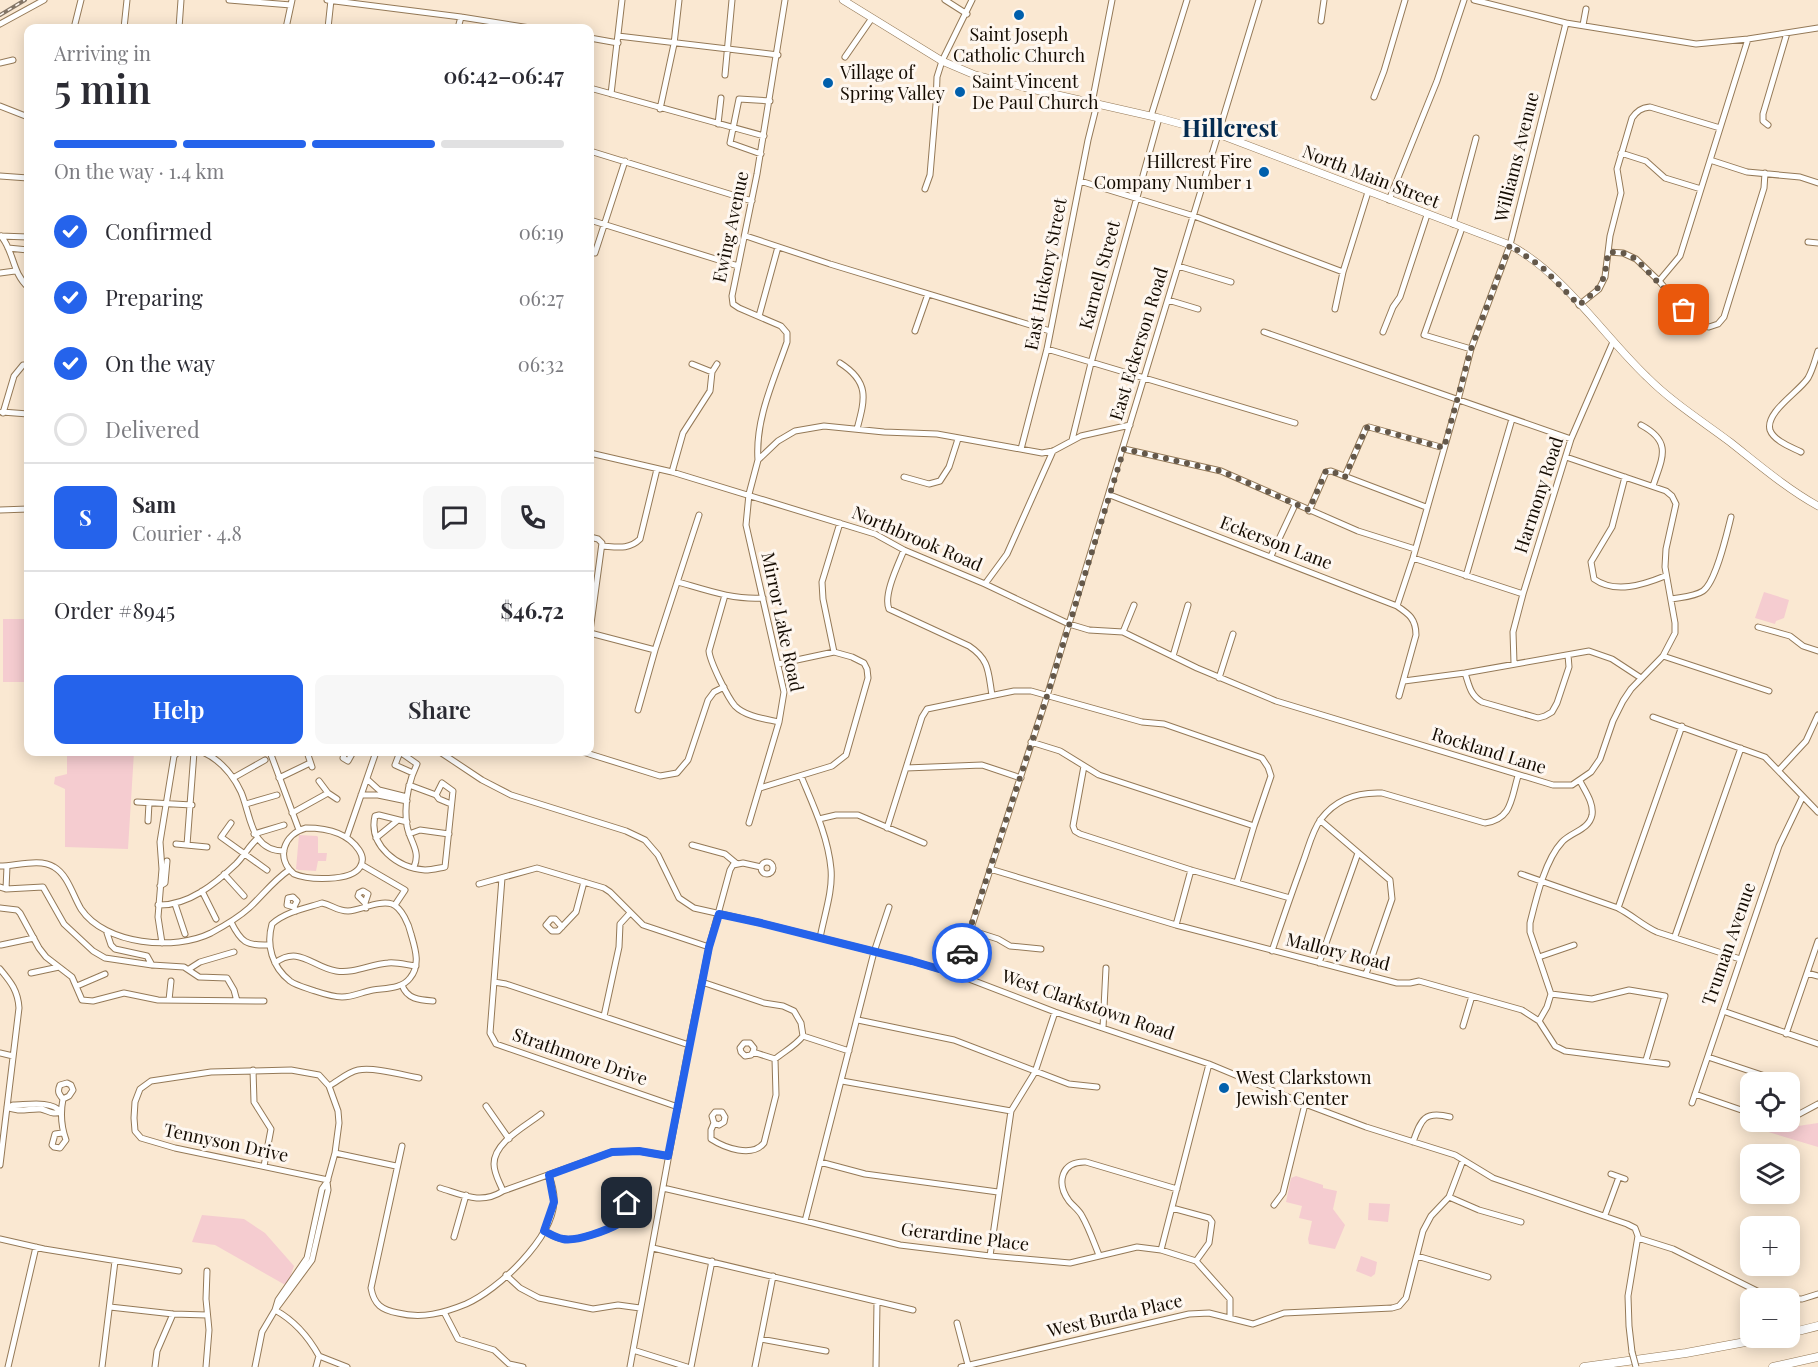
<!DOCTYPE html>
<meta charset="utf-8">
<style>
body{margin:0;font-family:"Playfair Display",serif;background:#f7f7f7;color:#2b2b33;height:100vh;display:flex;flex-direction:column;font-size:22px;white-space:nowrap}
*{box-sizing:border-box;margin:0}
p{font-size:20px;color:#7c7c81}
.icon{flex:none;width:33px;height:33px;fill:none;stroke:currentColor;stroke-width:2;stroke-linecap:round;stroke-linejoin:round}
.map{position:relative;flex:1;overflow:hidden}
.drawer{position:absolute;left:24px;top:24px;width:570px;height:732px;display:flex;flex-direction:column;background:#fff;border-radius:12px;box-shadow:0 3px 15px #0003}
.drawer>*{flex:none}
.controls{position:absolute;left:1740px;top:1072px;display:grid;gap:12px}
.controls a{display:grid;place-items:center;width:60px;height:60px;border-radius:12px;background:#fff;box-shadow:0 3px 15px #0003;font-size:30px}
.pin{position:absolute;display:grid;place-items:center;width:51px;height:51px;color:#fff;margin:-26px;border-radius:12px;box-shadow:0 3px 9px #0006}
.courier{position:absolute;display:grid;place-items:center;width:60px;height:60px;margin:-30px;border:4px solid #2563eb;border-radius:50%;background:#fff;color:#222;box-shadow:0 2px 8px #0007}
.head em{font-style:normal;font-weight:600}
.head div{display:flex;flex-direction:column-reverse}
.head{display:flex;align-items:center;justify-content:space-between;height:102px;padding:0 30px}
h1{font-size:39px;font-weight:600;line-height:45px}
.bar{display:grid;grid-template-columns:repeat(4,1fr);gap:9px 6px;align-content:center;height:72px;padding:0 30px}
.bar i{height:8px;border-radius:4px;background:#e1e1e2}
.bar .active{background:#2563eb}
.bar p{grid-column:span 4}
.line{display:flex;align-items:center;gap:15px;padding:0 30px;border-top:2px solid #e1e1e2}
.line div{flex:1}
.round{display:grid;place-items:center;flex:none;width:63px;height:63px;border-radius:12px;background:#f7f7f7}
ol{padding:0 30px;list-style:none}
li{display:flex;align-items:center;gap:18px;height:66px}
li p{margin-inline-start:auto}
li .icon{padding:6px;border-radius:50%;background:#2563eb;color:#fff;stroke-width:4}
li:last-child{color:#7c7c81}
li i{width:33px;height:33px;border:3px solid #e1e1e2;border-radius:50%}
.action{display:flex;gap:12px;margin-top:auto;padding:12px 30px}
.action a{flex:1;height:69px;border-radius:12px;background:#2563eb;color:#fff;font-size:24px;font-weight:600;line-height:69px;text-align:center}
.action a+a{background:#f7f7f7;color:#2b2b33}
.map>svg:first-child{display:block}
.green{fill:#f5ccd0}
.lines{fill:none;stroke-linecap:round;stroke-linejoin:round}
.minor-casing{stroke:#947957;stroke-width:7}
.major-casing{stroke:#947957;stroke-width:8}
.highway-casing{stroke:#947957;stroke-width:9}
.minor{stroke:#fff;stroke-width:5}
.major{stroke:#fff;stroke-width:7}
.highway{stroke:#fff;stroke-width:8}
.rail-casing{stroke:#837566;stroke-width:4}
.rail{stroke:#fef7f0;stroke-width:1.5;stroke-dasharray:4.5;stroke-linecap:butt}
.minor-bridge-casing{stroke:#947957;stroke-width:7;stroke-linecap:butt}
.minor-bridge{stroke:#fff;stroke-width:5}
.done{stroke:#64584a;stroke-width:6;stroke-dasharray:0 10.8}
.route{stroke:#2563eb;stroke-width:8}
.poi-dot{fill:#005fac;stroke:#fef7f0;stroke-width:2}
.labels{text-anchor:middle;stroke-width:6;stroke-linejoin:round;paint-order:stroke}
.poi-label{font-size:18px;fill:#140b01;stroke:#fef7f0;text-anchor:start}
.street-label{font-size:18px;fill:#140b01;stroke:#fef7f0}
.district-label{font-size:24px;font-weight:bold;fill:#042b51;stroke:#fef7f0}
</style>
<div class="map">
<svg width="1818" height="1367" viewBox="0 0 1818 1367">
<rect width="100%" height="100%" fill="#fae8d2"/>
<path class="green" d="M1764,592L1789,600L1784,618L1776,621L1775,624L1755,618Z
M3,619H28V682H3Z
M67,752H134L128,849L65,847V789L54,784L55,777L67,774Z
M299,835L317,836L318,837V853H327L326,861H318L316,871L299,870L296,869Z
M1818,1123V1147L1765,1131Z
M1296,1176L1323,1185V1188L1337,1191L1333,1209L1345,1225L1335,1249L1309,1244L1308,1239L1312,1221L1299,1218L1302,1206L1286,1202L1291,1178Z
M1369,1203L1390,1204L1388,1222L1368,1220Z
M202,1215L244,1219L265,1233L294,1266L287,1286L215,1245L192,1242Z
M1361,1256L1377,1262L1375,1274L1371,1277L1356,1271Z"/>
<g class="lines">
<g class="minor-casing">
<path id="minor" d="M229,0L291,5
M327,0L461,17L530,28
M945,0L967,14
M1474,0L1566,23L1696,44L1748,39L1818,28
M1321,21L1324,0
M0,24L44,0
M1583,25L1586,9
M74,28L81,0
M124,28L127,0
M179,28L181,0
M286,28L292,0
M328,28L331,0
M458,28L461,17
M618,36L778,55
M590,38L618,43
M845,57L872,18
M0,63L13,60
M725,75L732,0
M590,88L764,136
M611,94L622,0
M1374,97L1384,71L1405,0
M1092,103L1112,0
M0,106L28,117
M660,109L674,44L679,0
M1151,116L1187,0
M718,124L721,98
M1768,125L1763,121V114L1787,33
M590,151L752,201
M1621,153L1646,161L1665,178L1701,189
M761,154L730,143L739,99L770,101
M1710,160L1747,172L1800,177L1818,183
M0,176L28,178
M1080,181L1194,216L1343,272
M925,189L930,175L936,104L937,77L942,61L972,0
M1389,200L1437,81L1464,0
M590,220L738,266
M1453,224L1476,138
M1462,228L1424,335L1471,349
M0,236L28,237
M1,236C14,251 12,273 28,287
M746,236L830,264L1050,331
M1808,242L1818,243
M8,248L28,250
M1608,252L1623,253L1636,259L1659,281L1696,324L1709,327L1718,324L1724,317L1764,188L1765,173
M595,253L625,161
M1178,266L1231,282
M0,273L15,271
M1659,281L1680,256L1748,39
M1168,300L1198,309
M1579,305L1599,289L1605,277L1610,236L1621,193L1617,169L1632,118C1637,111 1641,108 1650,107L1720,128
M1335,309L1343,272L1368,192
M759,316L778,247
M915,331L928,294
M1264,332L1571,439
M1383,332L1393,307L1400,297L1427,215
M1047,349L1295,423
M840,363C870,382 865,399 857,429
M692,364L712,372
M2,412L28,414
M3,413L14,376L23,365H28
M1641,425C1673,442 1662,458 1653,486
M1072,440L1091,363L1159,118
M1021,449L1047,349L1088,140L1097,104
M1124,449L1221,471L1358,531L1415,549
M1801,452C1791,447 1774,441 1770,430C1765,412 1799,392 1808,378C1813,369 1815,360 1818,351
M590,453L672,472L875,534L904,550L985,584L1069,624L1089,630L1123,632L1197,668L1276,701L1553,785H1572L1591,772L1600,759L1613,721L1623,701L1631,689L1663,656L1675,633V623L1665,567L1666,549L1676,504L1672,496L1666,491L1566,457
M758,460C755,419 774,380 787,342V333L781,326L739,308L733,304L732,296L757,174L785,0
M672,472L683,433L710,391L712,372L717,364
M1345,476L1366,428L1369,427L1444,448
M904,477L929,484L940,481L949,467L958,439
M1625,477L1612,527L1591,562L1594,579C1615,594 1643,585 1665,576
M1110,495L1397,606C1409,614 1416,619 1416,635L1399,696
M0,510L28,509
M1309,511L1326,472L1331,471L1426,507
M590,537L598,539L602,543L590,631
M602,546C617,547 629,550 640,539L657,469
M904,550C898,565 883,595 889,609L969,646C990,660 988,672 992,695
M1271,556L1295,505
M1413,558L1523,594
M1466,576L1512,419
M678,582C706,590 733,600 763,598
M985,584L1007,554L1053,451
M725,595L709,651C710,662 728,698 735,706C746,717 766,719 779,722
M1671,599C1681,597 1694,597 1703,591C1716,582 1727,533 1731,517
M1397,606L1413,558L1458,400L1471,349L1510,245L1566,23
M1758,627L1790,636L1803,646L1818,651
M1123,632L1134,605
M590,633L655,650
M834,652L823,599L822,582L840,523
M1173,656L1188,605
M1663,656L1769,691
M1514,663L1513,632L1523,594L1571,439L1613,342
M1465,673C1469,685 1470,695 1482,702L1538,718L1545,716L1552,712L1557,703L1569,667L1568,655
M1219,678L1233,634
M1404,681L1465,673L1589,651L1612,659L1641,678
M638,710L655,650L699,515
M1653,717L1765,757L1818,812
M1031,742L1060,751L1099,775L1254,826L1237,882
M203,752C220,760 233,775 241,792C251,815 250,851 284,851
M270,752L299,830
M307,752L312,767
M345,752L343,758L348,761L353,752
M440,752L482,780L511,795L626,831L645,840L658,855L679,898L694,908L761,923L912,961L956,974L1055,1012L1209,1064L1305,1104L1366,1127L1455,1155L1493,1178L1627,1224L1635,1228L1638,1236L1628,1296L1629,1326L1632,1352
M583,752L660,776L677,773L688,760L708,700L714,692L724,687
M1084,766L1073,826L1075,831L1080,834L1191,870L1290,898
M906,768L982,765L1021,778
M1779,770L1806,741L1818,715
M413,773L395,765L400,752L417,764C408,783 404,805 407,826C410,842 421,851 414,867
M801,776C813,805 828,836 831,869C833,891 824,916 820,938
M233,778L265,760
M279,778L310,763
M367,779L379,790L407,797
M319,781L328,793L337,799
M409,785L436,795L439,799L451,804
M760,788L832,766L846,755L868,678L867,669L864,663L852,657L834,652L778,664
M361,795H378L407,801
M137,802L192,805
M246,804L277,795
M292,813L328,793
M819,819L836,815H858L924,843
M1320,820L1390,880L1392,899L1366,974
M148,821L149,803
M407,822L379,815L375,816C368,846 398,868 425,870C432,870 439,868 445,867L453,791L442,783L436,795
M231,823L221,837L267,870
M749,823L779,722L784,692L746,525L749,494L758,460L778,441L795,431L824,426L884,432L937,434L1042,453L1053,451L1081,436L1130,425
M306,828C326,828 347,832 359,850C363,856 364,861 360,867C351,882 308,880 294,874C275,858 284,834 306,828Z
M887,828L922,717L927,709L1014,691H1031L1142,722L1164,724L1262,758L1268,767L1271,776L1254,826
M254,834L284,825
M409,834L420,830L449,834
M347,836L376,752
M376,838L398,820
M176,844L207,847
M187,845L194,752
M692,845L725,854L737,864
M761 868a6 6 0 1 1 12 0a6 6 0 1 1-12 0Z
M362,865L405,890L395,905
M0,866C16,866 40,858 54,867C68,875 73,896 81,909C105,945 175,951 211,933C224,926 238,918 249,908C263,895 273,881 289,870
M990,869L1176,925L1397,983H1410L1419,981L1522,1010L1539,1021L1555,1046L1565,1051L1667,1064
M224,874L244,896
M1521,874L1618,908C1632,915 1643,926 1657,932L1740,959
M502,878L490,1033L496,1044L678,1107
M479,884L537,868L604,888L610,892L643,925L709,947
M160,886L165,883L167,861
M0,887L6,889L43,887L64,924L93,951L105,958L152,965L184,967L199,977L227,978L234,990L237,1001
M6,889L7,866
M202,891L216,919
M322,903C332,905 337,911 348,911C361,910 379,900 392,904C402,908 409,925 411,934C415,948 421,965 410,978C402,989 385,988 373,990C362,992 353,997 342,997C333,997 324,994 315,991C307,988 297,986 290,981C272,967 266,945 272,924C285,912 306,908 322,903Z
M365,903L368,894L363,891L359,893L358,896L365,903L366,908
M175,904L185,934
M158,905C188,906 215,884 236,864C244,856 249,846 257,839
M294,907L297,901L293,897L288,898L287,905L294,907L296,911
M0,908L17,910L20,913L39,948L46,957L72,977L82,1000L93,1001L124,993L158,1000L264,1001
M1618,908L1682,726
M231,922C241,942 246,946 269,945
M1176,925L1191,870
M562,927L555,919H551L546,925L552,931H558L576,912L584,882
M970,930L998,939L1010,946L1041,949
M107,933L111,945L115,949L147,956L152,965
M1675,936L1741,748
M162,943L158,917L162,869L160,842L174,756L178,752
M1,945L34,938
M1272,951C1282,921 1292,892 1303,862C1308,849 1312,831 1321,819C1336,799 1358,792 1382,793L1485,823C1512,819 1511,799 1518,776
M1539,957L1574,945
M275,963C299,945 312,967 336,971C354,974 371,964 388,963C397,962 407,965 416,966
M1319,963L1358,853
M0,969C11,982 18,991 19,1008L0,1165
M189,969L200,962L234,952
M31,973L59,967
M1807,973L1818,976
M956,974L1047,696L1259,0
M494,982L506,984L689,1045
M702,982L764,1003L783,1006L794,1011L801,1023L803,1036
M402,985C407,999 419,1000 433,1001
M77,986L105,974
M1551,994L1592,999L1629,990L1665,996L1646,1060
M169,1000L171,981
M1723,1011L1818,1044
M604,1016L619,947L620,924L630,913
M858,1020L954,1040L1069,1084L1097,1087
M1539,1021L1547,1007L1551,994L1530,932V923C1536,899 1545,860 1562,842C1571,832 1589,830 1592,815C1594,803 1585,791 1580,781
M1463,1026L1472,996
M1103,1028L1106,968
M1786,1034L1818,941
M803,1036L849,1051
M753,1052L754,1048L750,1043H744L740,1048L741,1052L745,1056L751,1055L753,1052L775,1059
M0,1053L13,1056
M1708,1057L1774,1079L1773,1083
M253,1070L254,1102L271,1129L264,1166
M842,1081L1011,1111
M329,1086C338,1081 348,1072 358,1070C375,1067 402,1075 419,1078
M1695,1094L1750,1113
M1692,1103L1779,846L1802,798
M486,1106L509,1139
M7,1107C18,1113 30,1108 41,1109C49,1111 53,1115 61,1112
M9,1107L13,1105C27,1105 51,1100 61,1112
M1790,1119L1818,1104
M714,1123L719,1125L724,1122L725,1117L722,1112H715L712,1116L714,1123L711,1130V1139C725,1148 752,1158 764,1143L776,1095L775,1059C785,1051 795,1046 803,1036
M62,1133L55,1134L52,1145L54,1147L60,1148L66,1140C61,1126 60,1114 63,1099L69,1096L73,1090L71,1085L67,1083L60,1085C57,1092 59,1094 63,1099
M1413,1142C1421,1120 1424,1110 1450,1117
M402,1146L371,1288C374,1305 382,1310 398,1313C422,1319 444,1313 466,1304C498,1290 552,1239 554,1202C555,1193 552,1184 549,1175
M335,1153L396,1166
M820,1162L865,1174L998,1192
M1611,1174L1625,1179
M327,1182L322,1189L307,1258L278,1300L275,1310L312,1260L328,1190L327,1182L335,1153L339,1123L338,1111L329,1086L319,1075L291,1070L211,1072L151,1081L140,1089L135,1102L134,1118L135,1131L141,1138L175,1148L328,1180
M440,1188C463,1195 481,1205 503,1191L612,1152L639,1151L668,1156
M663,1188L805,1221L900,1245L990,1256L1070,1263L1137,1247L1161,1250L1196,1261L1230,1299V1318
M503,1191C500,1183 494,1174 494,1164C494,1142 526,1126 541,1114
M1449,1197L1479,1210L1521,1222
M1274,1205L1283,1193L1305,1104
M1172,1208L1209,1218L1212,1222L1209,1243L1196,1261
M1605,1215L1619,1177
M805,1221L874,952L889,907
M545,1231C550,1234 556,1238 563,1239C576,1242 608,1230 620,1223L622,1213L627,1210V1203L622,1201L617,1206L619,1211L622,1213
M454,1237L466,1195
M1638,1238L1673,1249L1763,1294L1785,1299
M0,1239L44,1249L179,1271
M653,1248L913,1310
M1161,1250L1209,1064
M1099,1255C1094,1243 1089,1228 1082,1216C1079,1210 1073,1206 1069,1201C1056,1183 1061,1161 1086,1162L1177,1189
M990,1256L1011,1111L1035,1072L1055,1012
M1417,1256L1488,1277
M506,1275L520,1288L539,1298L593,1309L618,1305L640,1308
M1790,1299H1802L1818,1294
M110,1307L173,1314L207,1315
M444,1312L458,1339L494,1350L509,1364L523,1367
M957,1323L968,1365
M761,1339L826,1351
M633,1350L687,1367
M8,1367L36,1247
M102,1367L115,1261
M155,1367L157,1351L173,1314
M206,1367L209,1330L206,1299L207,1271
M255,1367L262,1332L275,1310C295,1321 308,1336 319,1356L347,1367
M316,1367L319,1356
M630,1367L689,1045L709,947L730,870L733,865L743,863L761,867
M691,1367L712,1261
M755,1367L773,1276
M876,1367L877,1302
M961,1367L1189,1314L1209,1313L1253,1324L1284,1313L1392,1308L1399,1306L1406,1298L1423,1231L1431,1216L1449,1197L1463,1160"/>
</g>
<g class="major-casing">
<path id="major" d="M843,0L942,61L975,75L1027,88L1159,118L1218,134L1510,245C1565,275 1602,334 1647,377C1672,402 1702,421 1730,442C1758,464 1787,489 1818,506"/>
</g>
<g class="highway-casing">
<path id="highway" d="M1790,1333L1818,1326
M1584,1367L1686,1353L1767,1338
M1773,1367L1818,1357"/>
</g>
<use href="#minor" class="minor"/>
<use href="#major" class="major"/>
<use href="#highway" class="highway"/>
<g class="rail-casing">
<path id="rail" d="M0,15L25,0"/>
</g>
<use href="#rail" class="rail"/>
<g class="minor-bridge-casing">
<path id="minor-bridge" d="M1632,1352L1636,1367"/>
</g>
<use href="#minor-bridge" class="minor-bridge"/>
</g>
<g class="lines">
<path class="done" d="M962,953L1047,696L1124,449L1221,471L1309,510L1326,471H1331L1345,477L1366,428L1370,427L1444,448L1471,349L1510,245L1542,267L1579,305C1604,285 1604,283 1608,252L1623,253L1636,259L1684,310"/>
<path class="route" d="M627,1203L628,1209L622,1213L620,1223C608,1230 576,1242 563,1239C556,1238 550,1234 544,1231L554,1202L549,1175L612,1152L639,1151L668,1156L709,947L719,914L761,923L912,961L956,974L962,953"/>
</g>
<g class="poi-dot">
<circle cx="1019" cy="15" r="6"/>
<circle cx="828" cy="83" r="6"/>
<circle cx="960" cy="92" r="6"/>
<circle cx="1264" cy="172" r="6"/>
<circle cx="1224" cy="1088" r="6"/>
</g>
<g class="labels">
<g class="poi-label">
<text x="1019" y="41" text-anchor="middle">Saint Joseph<tspan x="1019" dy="21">Catholic Church</tspan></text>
<text x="840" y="79">Village of<tspan x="840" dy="21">Spring Valley</tspan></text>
<text x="972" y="88">Saint Vincent<tspan x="972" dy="21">De Paul Church</tspan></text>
<text x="1252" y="168" text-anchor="end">Hillcrest Fire<tspan x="1252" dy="21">Company Number 1</tspan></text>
<text x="1236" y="1084">West Clarkstown<tspan x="1236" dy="21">Jewish Center</tspan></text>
</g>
<g class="street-label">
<text transform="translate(1517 157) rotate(-76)" y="6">Williams Avenue</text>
<text transform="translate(1371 177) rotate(21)" y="6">North Main Street</text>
<text transform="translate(731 227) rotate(-78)" y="6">Ewing Avenue</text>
<text transform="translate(1046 274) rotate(-79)" y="6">East Hickory Street</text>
<text transform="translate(1100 275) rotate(-75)" y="6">Karnell Street</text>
<text transform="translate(1139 344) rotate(-73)" y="6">East Eckerson Road</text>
<text transform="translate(1539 495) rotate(-72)" y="6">Harmony Road</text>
<text transform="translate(917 539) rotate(23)" y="6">Northbrook Road</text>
<text transform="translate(1276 543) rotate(21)" y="6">Eckerson Lane</text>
<text transform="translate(782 622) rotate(78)" y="6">Mirror Lake Road</text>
<text transform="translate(1489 751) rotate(17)" y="6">Rockland Lane</text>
<text transform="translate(1729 944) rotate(-71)" y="6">Truman Avenue</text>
<text transform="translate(1338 952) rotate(14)" y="6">Mallory Road</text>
<text transform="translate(1088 1005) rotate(19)" y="6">West Clarkstown Road</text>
<text transform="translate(580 1057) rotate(19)" y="6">Strathmore Drive</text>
<text transform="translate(226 1143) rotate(12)" y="6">Tennyson Drive</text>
<text transform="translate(965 1237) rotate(7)" y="6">Gerardine Place</text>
<text transform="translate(1115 1316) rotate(-13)" y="6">West Burda Place</text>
</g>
<g class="district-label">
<text x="1230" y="137">Hillcrest</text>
</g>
</g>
</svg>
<div class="controls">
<a><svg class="icon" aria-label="locate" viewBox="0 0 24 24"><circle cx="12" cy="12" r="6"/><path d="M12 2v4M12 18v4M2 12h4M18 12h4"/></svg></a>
<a><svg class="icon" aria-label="layers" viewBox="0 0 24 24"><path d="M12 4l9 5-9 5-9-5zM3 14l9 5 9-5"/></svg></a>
<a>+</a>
<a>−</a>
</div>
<div class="pin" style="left:1684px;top:310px;background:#ea580c"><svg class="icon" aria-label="bag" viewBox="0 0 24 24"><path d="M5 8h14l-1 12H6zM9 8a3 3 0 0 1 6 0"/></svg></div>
<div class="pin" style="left:627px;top:1203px;background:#1f2937"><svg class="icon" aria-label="home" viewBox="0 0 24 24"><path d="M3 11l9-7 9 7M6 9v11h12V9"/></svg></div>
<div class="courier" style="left:962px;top:953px"><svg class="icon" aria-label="car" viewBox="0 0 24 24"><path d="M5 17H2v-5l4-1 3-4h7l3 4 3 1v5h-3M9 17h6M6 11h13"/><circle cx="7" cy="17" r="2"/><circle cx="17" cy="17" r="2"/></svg></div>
<section class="drawer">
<div class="head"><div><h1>5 min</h1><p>Arriving in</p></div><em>06:42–06:47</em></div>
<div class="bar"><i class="active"></i><i class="active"></i><i class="active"></i><i></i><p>On the way · 1.4 km</p></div>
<ol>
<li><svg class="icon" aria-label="check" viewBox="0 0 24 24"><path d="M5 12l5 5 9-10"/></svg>Confirmed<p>06:19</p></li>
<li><svg class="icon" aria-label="check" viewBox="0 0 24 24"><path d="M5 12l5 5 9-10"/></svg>Preparing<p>06:27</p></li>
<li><svg class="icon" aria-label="check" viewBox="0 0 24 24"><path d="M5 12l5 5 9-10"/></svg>On the way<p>06:32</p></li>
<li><i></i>Delivered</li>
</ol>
<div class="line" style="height:108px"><b class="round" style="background:#2563eb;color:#fff">S</b><div><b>Sam</b><p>Courier · 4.8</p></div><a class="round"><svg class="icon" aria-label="chat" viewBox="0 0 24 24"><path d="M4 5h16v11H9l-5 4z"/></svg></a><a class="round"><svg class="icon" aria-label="phone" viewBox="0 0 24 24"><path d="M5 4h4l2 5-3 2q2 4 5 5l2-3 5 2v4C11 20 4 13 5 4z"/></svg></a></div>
<div class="line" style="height:78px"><div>Order #8945</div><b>$46.72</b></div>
<div class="action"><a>Help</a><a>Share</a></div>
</section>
</div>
